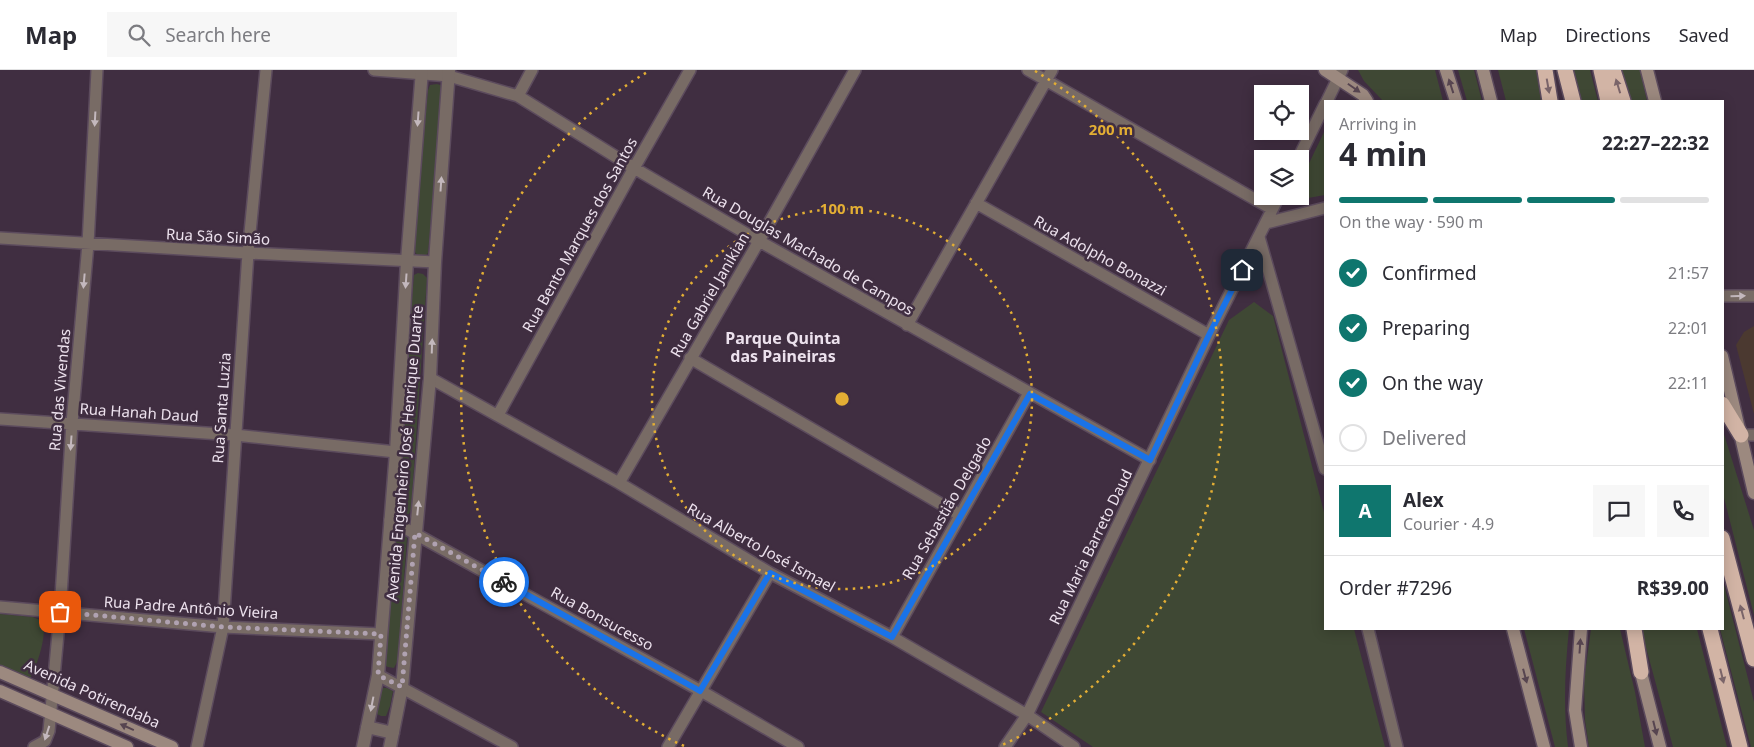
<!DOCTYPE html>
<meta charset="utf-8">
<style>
body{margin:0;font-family:"Noto Sans",sans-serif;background:#f7f7f7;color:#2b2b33;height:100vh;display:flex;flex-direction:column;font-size:19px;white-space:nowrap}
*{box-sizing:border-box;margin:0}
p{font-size:16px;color:#7c7c81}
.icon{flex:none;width:28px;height:28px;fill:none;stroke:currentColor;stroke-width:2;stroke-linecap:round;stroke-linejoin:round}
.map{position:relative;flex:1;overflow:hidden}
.side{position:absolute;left:1324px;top:30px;width:400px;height:530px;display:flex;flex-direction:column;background:#fff;border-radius:0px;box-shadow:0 2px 12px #0003}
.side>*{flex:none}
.tools{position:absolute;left:1254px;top:15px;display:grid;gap:10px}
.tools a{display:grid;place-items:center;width:55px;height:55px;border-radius:0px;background:#fff;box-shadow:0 2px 12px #0003;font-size:25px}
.pin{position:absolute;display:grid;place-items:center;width:42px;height:42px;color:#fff;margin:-21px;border-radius:10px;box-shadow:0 2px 8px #0006}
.courier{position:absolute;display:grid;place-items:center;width:50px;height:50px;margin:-25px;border:4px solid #1a73e8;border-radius:50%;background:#fff;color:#222;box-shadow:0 1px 6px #0007}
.summary em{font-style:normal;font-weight:700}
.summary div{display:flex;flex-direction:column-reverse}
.summary{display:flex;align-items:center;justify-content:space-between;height:85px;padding:0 15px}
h1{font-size:32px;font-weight:700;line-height:38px}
.bar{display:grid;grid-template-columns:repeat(4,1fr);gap:8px 5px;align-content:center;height:60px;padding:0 15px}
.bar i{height:6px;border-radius:4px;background:#e1e1e2}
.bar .current{background:#0f766e}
.bar p{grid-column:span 4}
.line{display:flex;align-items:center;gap:12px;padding:0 15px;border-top:1px solid #e1e1e2}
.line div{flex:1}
.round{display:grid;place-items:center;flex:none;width:52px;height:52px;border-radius:0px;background:#f7f7f7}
ol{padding:0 15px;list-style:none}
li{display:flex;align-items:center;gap:15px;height:55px}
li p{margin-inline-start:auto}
li .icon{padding:5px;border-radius:50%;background:#0f766e;color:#fff;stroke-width:4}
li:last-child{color:#7c7c81}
li i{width:28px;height:28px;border:2px solid #e1e1e2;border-radius:50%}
header{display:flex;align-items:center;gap:30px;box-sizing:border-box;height:70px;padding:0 25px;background:#fff;border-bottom:1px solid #e1e1e2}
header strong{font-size:24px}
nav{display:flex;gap:28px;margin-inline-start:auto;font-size:18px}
.search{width:350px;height:45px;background:#f7f7f7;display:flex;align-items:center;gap:12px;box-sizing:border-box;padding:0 18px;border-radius:0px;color:#7c7c81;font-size:19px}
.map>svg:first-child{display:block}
.commercial{fill:#4b3930}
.green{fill:#3f4834}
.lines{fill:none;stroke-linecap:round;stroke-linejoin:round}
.minor-casing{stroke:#5c4b5d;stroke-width:14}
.tertiary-casing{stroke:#5c4b5d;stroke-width:15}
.secondary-casing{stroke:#5c4b5d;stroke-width:15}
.motorway-casing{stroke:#5c4b5d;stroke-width:18}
.minor{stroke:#786b65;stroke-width:11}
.tertiary{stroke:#786b65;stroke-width:12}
.secondary{stroke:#9c897f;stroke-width:12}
.motorway{stroke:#d2b4a5;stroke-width:15}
.oneway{fill:#574550}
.oneway2{fill:#7a6469}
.oneway3{fill:#c3b8bd}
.done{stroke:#b0a2b1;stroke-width:5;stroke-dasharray:0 9}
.route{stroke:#1a73e8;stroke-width:6}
.ring{fill:none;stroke:#e3ae34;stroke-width:2.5;stroke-dasharray:2.5 5}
.labels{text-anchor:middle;stroke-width:5;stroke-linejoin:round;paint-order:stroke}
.street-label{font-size:15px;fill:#ece1ed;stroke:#402e41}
.neighbourhood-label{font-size:16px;font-weight:bold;fill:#ece1ed;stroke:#402e41}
.centre{fill:#e3ae34;stroke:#402e41;stroke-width:2.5}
.ring-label{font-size:15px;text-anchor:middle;font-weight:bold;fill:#e3ae34;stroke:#402e41;stroke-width:5;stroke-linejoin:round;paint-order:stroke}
</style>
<header>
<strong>Map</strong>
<div class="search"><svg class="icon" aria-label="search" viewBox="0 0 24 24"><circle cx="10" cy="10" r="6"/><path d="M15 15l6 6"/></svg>Search here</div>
<nav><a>Map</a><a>Directions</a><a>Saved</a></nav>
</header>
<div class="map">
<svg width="1754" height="677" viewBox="0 0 1754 677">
<rect width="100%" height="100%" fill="#402e41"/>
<path class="commercial" d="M1754,256V344L1736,275L1744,262Z"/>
<path class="green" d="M1358,0H1435L1443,31H1383L1364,11Z
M1458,0H1474L1482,31H1467Z
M1498,0H1536L1541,31H1506Z
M1574,0H1590L1598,31H1582Z
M1618,0H1640L1647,31H1628Z
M437,14L443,16L428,183L424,187L418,186L415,182L414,169L428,20L430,15Z
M1325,60V125L1297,130L1294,128V126H1300V112Z
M418,203L423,204L427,208L411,441L406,447L399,446L394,442L414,205Z
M1254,232L1273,246L1325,446V559H1354L1385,677H1093L1041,642L1229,250Z
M1723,361L1754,460V545L1723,424Z
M397,463H402L407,468L398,590L394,598L388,597L384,595L393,467Z
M1723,511L1754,632V677H1751L1720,559H1722Z
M0,544L33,547C38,549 41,550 43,554C47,566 36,600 29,610L0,597Z
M1524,559H1569C1565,599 1563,637 1568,677H1555Z
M1591,559H1620L1635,622L1645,677H1589L1585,650L1584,611Z
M1641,559H1697L1727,677H1673Z
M383,618H387L393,621L390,636L386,646H381L375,643L376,636Z"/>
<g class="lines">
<g class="minor-casing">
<path id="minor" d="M374,0L449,6L518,26L634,98L759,171L1150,390
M1028,0L1272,139
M518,26L532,0
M1327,31L1342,0
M1298,89L1325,34
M976,133L1209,265
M1266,153L1325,138
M1259,167L1325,399
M0,168L248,183L435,192
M1722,226H1754
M907,255L1052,0
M690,288L960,445
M430,308L619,413L770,503L892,567L1027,645L1074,677
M498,345L634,98L690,0
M0,349L235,365L396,382
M1741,365H1754
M619,413L759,171L855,0
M390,450L701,621L798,677
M0,537L223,557L381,564
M1368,559L1397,677
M892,567L1029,323
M378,605L512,677
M34,677L45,671L49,661L60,542L72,353L88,174L97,0
M197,677L223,557L248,183L266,0
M668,677L770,503
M1005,677L1027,645L1209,265L1279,126"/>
</g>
<g class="tertiary-casing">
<path id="tertiary" d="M367,657L393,663
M363,677L378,605L396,382L407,191L422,0
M390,677L402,617L430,308L435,192L449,0"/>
</g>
<g class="secondary-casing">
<path id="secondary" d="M1325,0L1363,25L1367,31
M1446,0L1456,31
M1483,0L1491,31
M1647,0L1655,31
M1722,286L1754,423
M1513,559L1544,677
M1639,595L1660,677
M0,602L172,677
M0,621L127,677
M1581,677L1575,640L1581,559"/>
</g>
<g class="motorway-casing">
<path id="motorway" d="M1545,0L1550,31
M1565,0L1573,31
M1601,0L1608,31
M1613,0L1623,31
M1722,334L1741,365
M1722,468L1754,589
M1634,559L1641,602
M1710,559L1740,677"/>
</g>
<use href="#minor" class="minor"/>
<use href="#tertiary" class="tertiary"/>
<use href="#secondary" class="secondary"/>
<use href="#motorway" class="motorway"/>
</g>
<defs><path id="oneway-solid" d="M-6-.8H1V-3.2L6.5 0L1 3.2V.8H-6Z" transform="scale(1.25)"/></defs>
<g class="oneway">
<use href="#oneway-solid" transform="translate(1451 16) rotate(-108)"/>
<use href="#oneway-solid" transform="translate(1354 18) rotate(35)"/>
<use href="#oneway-solid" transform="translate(1580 576) rotate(-86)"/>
<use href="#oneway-solid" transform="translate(1525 606) rotate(75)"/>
<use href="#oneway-solid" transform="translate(127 657) rotate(-156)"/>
<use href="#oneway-solid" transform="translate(1655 658) rotate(76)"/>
</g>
<g class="oneway2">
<use href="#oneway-solid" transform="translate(1548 16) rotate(80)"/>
<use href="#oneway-solid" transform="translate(1618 16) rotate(-107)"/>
<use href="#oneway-solid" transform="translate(1742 542) rotate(-105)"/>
<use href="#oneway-solid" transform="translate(1722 606) rotate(76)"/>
</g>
<g class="oneway3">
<use href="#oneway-solid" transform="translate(95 49) rotate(93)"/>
<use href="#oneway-solid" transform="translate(418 49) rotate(94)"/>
<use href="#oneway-solid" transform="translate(441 114) rotate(-86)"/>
<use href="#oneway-solid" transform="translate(84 211) rotate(95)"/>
<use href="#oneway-solid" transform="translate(406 211) rotate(94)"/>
<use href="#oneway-solid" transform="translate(1738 226) rotate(-1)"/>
<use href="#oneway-solid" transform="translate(432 276) rotate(-88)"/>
<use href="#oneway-solid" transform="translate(71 373) rotate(94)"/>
<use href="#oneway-solid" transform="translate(418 438) rotate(-84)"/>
<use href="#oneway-solid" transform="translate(372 634) rotate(101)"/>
<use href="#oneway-solid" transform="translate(47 663) rotate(108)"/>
</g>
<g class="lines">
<path class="done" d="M60,542L223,557L381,564L378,605L402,617L415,463L504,512"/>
<path class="route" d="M504,512L700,621L770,503L892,567L1030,324L1150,390L1209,265L1242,200"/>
</g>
<g class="ring">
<circle cx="842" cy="329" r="190"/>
<path d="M684 676A381 381 0 0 1 649 1M1035 1A381 381 0 0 1 1000 676"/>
</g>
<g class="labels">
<g class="street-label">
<text transform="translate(580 165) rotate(-61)" y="5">Rua Bento Marques dos Santos</text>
<text transform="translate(218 167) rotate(3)" y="5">Rua São Simão</text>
<text transform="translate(808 181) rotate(30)" y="5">Rua Douglas Machado de Campos</text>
<text transform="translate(1100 186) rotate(29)" y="5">Rua Adolpho Bonazzi</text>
<text transform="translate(710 225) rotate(-60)" y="5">Rua Gabriel Janikian</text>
<text transform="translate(60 320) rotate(-85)" y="5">Rua das Vivendas</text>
<text transform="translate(222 338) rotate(-86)" y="5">Rua Santa Luzia</text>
<text transform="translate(139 343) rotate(4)" y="5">Rua Hanah Daud</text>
<text transform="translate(405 383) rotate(-85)" y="5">Avenida Engenheiro José Henrique Duarte</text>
<text transform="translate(947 438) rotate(-60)" y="5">Rua Sebastião Delgado</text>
<text transform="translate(1091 477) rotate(-64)" y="5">Rua Maria Barreto Daud</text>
<text transform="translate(761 478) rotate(29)" y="5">Rua Alberto José Ismael</text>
<text transform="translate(191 538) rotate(4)" y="5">Rua Padre Antônio Vieira</text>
<text transform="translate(602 549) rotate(29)" y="5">Rua Bonsucesso</text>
<text transform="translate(92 624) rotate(24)" y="5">Avenida Potirendaba</text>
</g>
<g class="neighbourhood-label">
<text x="783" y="274">Parque Quinta<tspan x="783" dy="18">das Paineiras</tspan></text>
</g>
</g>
<circle cx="842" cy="329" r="8" class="centre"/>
<g class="ring-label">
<text x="1111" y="65">200 m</text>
<text x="842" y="144">100 m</text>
</g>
</svg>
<div class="tools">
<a><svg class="icon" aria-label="locate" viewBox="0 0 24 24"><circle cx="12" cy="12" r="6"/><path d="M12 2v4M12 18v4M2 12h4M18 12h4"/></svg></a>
<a><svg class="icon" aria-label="layers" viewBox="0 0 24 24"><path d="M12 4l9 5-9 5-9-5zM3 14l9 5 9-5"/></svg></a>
</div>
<div class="pin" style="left:60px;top:542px;background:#ea580c"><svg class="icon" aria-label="bag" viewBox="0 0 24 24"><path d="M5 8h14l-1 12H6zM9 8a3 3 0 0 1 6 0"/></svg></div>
<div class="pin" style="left:1242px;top:200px;background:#1f2937"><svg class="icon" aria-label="home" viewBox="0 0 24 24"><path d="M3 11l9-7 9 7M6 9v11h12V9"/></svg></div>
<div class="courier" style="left:504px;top:512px"><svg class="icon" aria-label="bike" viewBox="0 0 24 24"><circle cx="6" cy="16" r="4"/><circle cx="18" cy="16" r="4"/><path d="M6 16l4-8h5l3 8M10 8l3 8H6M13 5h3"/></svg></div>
<section class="side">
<div class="summary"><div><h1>4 min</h1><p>Arriving in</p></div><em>22:27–22:32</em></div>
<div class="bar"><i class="current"></i><i class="current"></i><i class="current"></i><i></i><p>On the way · 590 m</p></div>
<ol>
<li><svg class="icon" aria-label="check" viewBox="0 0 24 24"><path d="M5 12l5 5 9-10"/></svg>Confirmed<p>21:57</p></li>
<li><svg class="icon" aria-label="check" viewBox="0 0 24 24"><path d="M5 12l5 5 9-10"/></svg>Preparing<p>22:01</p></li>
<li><svg class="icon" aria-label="check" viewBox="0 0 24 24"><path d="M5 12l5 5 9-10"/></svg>On the way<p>22:11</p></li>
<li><i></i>Delivered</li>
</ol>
<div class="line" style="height:90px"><b class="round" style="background:#0f766e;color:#fff">A</b><div><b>Alex</b><p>Courier · 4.9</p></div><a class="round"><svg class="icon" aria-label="chat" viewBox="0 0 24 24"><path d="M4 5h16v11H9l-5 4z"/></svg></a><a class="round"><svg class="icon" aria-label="phone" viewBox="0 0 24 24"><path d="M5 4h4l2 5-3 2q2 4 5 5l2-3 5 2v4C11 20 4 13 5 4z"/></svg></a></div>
<div class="line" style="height:65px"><div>Order #7296</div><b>R$39.00</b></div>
</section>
</div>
